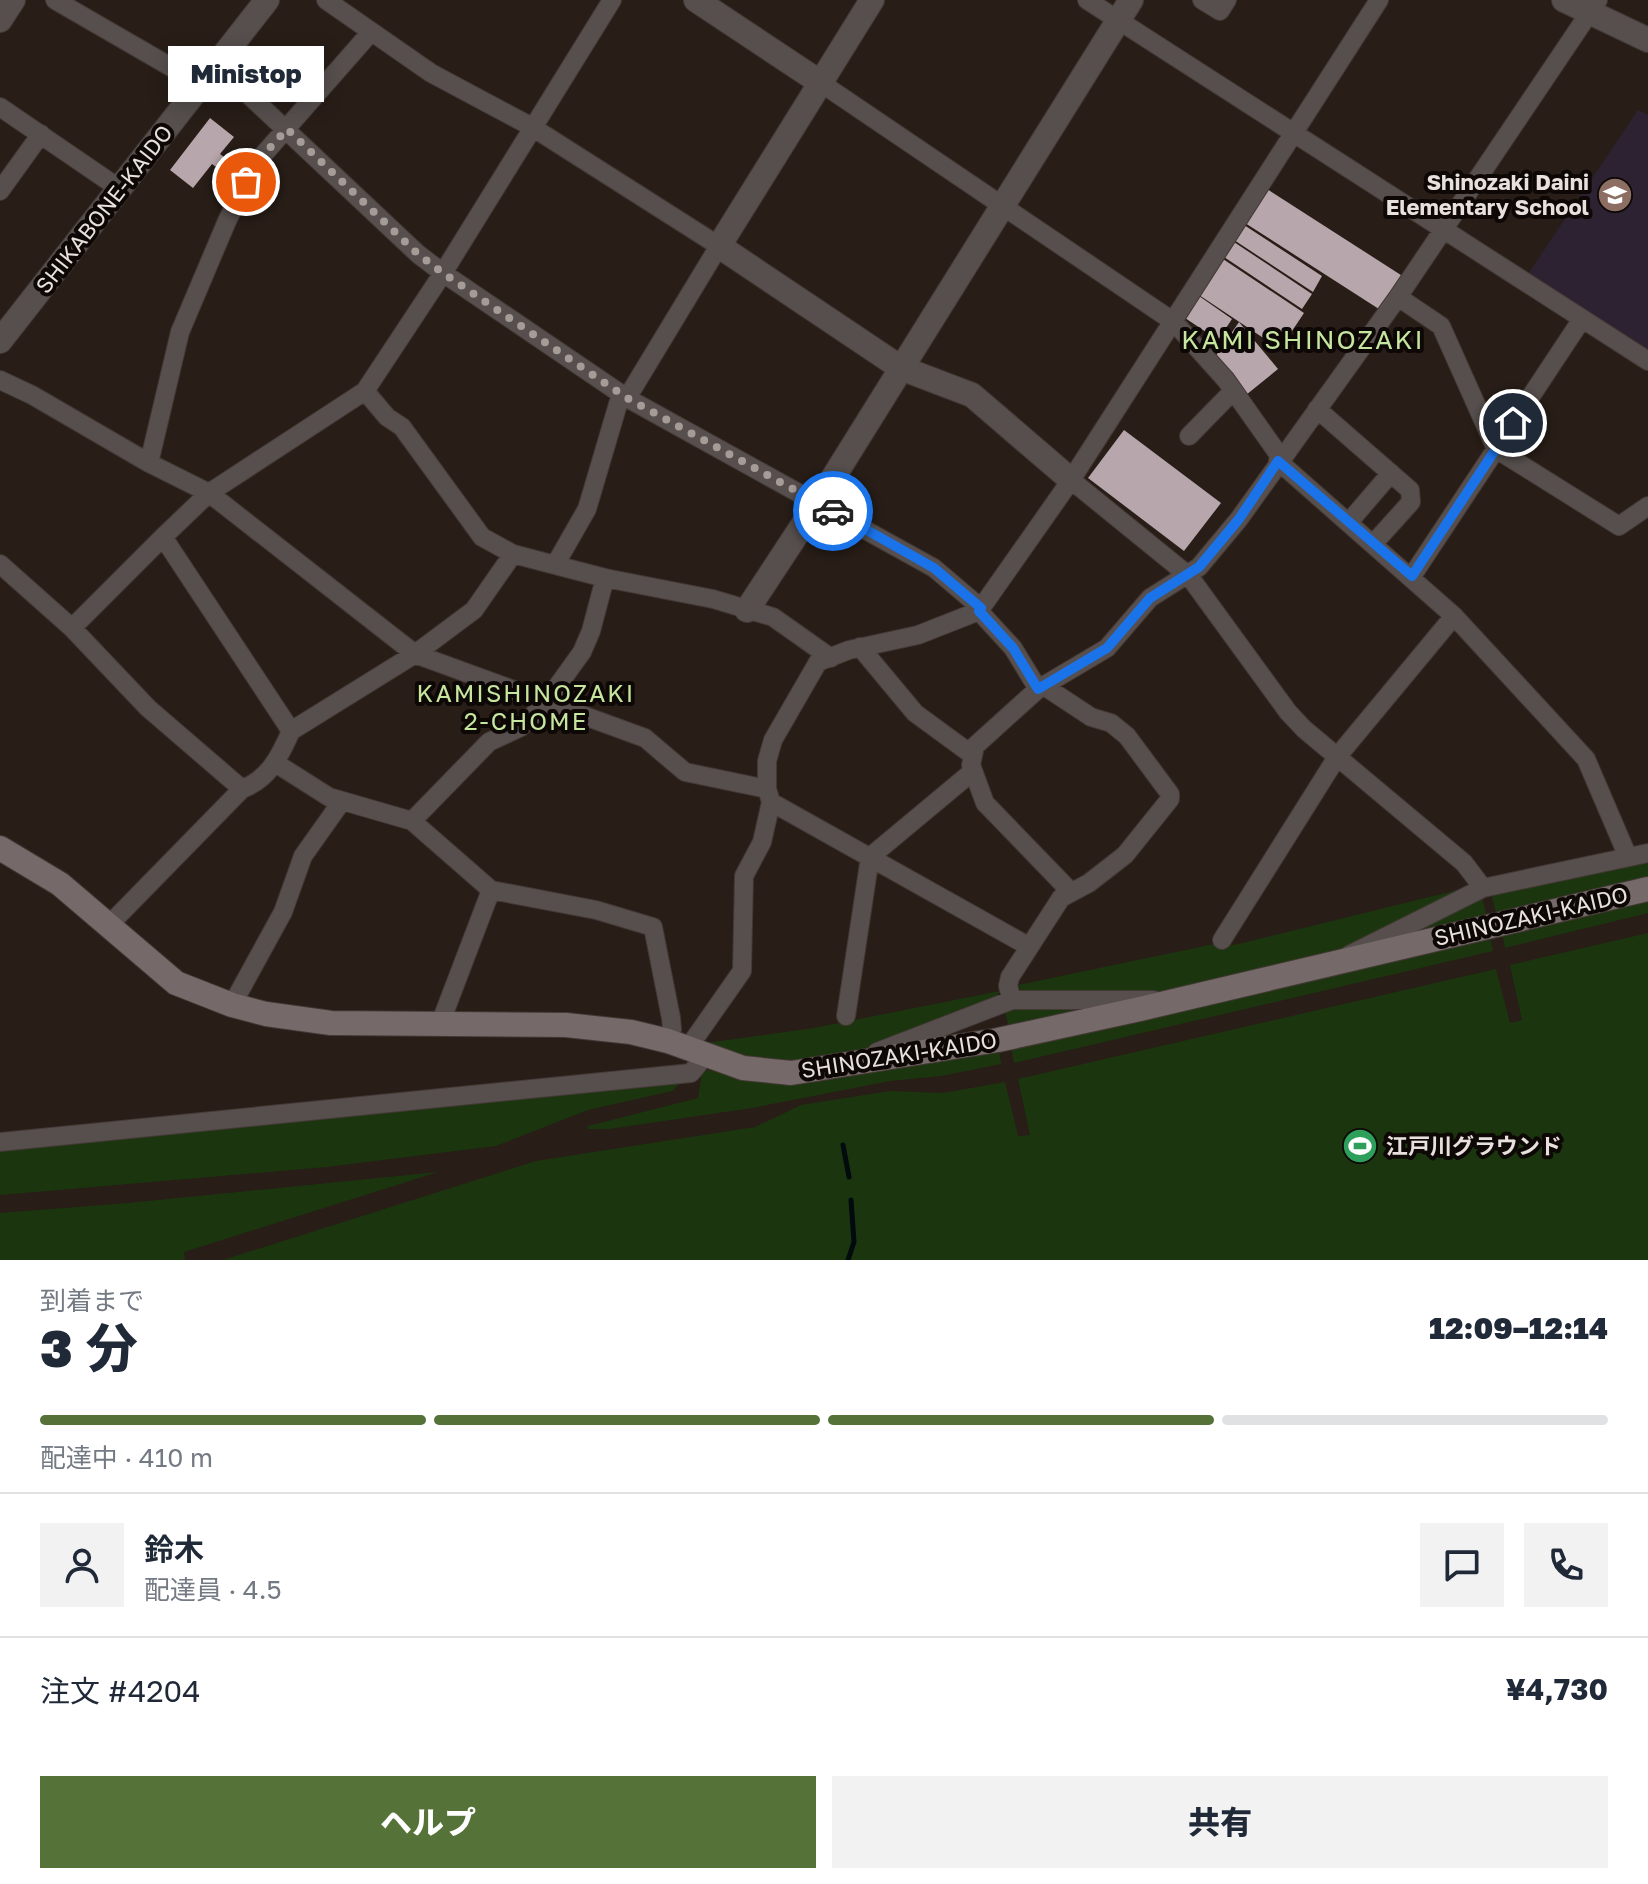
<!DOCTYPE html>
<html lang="ja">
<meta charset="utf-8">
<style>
body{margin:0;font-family:"Golos Text","Noto Sans JP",sans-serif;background:#f2f2f3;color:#1f2937;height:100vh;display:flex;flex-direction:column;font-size:30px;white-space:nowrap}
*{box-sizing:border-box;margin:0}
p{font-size:26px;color:#747a83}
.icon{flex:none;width:44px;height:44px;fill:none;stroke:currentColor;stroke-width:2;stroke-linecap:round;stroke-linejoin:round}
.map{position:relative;height:1260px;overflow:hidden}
.details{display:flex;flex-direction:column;background:#fff;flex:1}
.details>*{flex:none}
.pin{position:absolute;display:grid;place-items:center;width:68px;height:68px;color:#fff;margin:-34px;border:4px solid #fff;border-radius:50%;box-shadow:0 2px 8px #0007}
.courier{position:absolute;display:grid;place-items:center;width:80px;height:80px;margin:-40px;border:6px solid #1a73e8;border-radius:50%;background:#fff;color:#222;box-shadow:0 2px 10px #0007}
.bubble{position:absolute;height:56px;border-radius:0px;background:#fff;box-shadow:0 4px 20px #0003;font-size:26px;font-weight:800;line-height:56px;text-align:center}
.head em{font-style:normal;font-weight:800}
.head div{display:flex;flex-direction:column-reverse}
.head{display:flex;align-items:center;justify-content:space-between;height:136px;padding:0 40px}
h1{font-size:52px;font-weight:800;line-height:60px}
.bar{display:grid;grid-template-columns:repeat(4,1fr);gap:12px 8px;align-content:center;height:96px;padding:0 40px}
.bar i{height:10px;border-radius:6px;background:#e0e1e3}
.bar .on{background:#557238}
.bar p{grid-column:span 4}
.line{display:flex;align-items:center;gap:20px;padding:0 40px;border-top:2px solid #e0e1e3}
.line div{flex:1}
.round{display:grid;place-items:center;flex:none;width:84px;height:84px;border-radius:0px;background:#f2f2f3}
.button{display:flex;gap:16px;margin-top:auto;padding:16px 40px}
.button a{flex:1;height:92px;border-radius:0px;background:#557238;color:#fff;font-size:32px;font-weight:800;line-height:92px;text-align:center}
.button a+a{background:#f2f2f3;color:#1f2937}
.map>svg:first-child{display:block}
.education{fill:#2d2231}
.green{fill:#1b360e}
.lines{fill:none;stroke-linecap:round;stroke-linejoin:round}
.stream{stroke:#010a0d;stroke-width:5}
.building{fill:#b7a6ab}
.minor-casing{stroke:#433833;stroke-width:20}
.tertiary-casing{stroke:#433833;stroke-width:26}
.secondary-casing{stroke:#433833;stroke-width:26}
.minor{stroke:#564f4e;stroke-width:18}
.tertiary{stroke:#564f4e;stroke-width:24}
.secondary{stroke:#756969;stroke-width:24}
.done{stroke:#a59c97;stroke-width:8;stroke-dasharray:0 14.4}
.route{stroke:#1a73e8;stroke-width:10}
.labels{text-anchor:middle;stroke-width:8;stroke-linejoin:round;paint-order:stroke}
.poi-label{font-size:22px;font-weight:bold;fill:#e8e0dc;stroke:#0d0806;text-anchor:end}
.street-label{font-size:22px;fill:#e8e0dc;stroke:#0d0806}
.neighbourhood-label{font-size:24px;letter-spacing:2px;fill:#c6e69f;stroke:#0d0806}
.quarter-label{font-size:26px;letter-spacing:2px;fill:#c6e69f;stroke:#0d0806}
</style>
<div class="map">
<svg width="1648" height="1260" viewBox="0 0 1648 1260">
<rect width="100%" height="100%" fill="#281d17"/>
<path class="education" d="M1638,110L1648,115V350L1528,274Z"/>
<path class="green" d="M1648,861V882L1497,916L1491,894Z
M1470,887L1372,937L1314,959L1192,988L1123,994L1022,992L1018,985L1219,943L1234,945Z
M1482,896L1487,918L1376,945Z
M1648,899V913L1505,948L1502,932Z
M1648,933V1260H223L536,1161L755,1127L801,1105L890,1091L943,1093L1005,1082L1018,1136L1030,1135L1018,1079L1496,969L1510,1023L1522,1020L1510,965Z
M1489,935L1493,951L1014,1063L1011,1046Z
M1000,991L993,1002C916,1032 836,1073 751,1061C736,1059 720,1049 706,1043L814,1028Z
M1125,1004L1009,1028L1004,1008Z
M999,1049L1001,1064L941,1076L890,1081L752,1108L609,1129H588V1126L698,1098L702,1073L708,1070L758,1082Z
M679,1084L672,1091L588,1110L496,1146L326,1167L0,1195V1148L518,1096Z
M438,1172L184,1252L185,1260H0V1213L128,1203Z"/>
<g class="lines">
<path class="stream" d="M843,1145L849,1177
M848,1260L854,1242L851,1200"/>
</g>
<path class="building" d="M210,118L234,137L220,154L224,157L216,167L212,164L193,188L170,170Z
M1267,189L1404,277L1382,311L1245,223Z
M1244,225L1322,276L1313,292L1234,240Z
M1234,242L1312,294L1302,309L1224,257Z
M1223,259L1304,313L1280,349L1199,295Z
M1199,296L1232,319L1218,340L1185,318Z
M1239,322L1278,369L1246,395L1215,357Z
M1124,430L1221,503L1184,551L1088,478Z"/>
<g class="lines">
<g class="minor-casing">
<path id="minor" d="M55,0L202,85
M326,0L431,73L532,127L719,246L627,398
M1087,0L1648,361
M1202,0L1220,11L1227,0
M217,65L418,254L443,273L627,398L934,568L981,608
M821,83L1174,322L1226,380L1281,458
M0,107L120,189
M0,191L41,134
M1398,297L1441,326L1496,449L1619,526L1648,506
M0,380L32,395L149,463L209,493L415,654L645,738L685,772L767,789
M365,391L387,417L402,427L482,537L513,554L605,578L713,599L773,617L831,658
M1317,409L1410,490L1411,502L1374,543
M1189,436L1233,391
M1278,461L1454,616L1586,759L1628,857
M149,463L180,332L227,221L256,163L371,32
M1071,480L1189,576L1288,712L1304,729L1464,863L1483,888
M1349,522L1391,473
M0,564L72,628L148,708L242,789
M555,565L587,509L621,394
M1412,576L1582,319
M979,611L1013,648L1038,689
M72,628L163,537
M860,647L915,713L971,754
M291,731L415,654L474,610L513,554
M277,764L329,797L412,821L491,890L596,910L653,927L671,1018L672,1029L668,1041
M771,802L1028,946
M412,821L489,742L521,727L546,702L582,652L591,631L605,578
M1071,892L985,803L971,765L975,746L1038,689L1107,648L1150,598L1199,567L1239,519L1398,297L1598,0
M109,925L242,789C269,779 280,756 291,731L163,537L209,493L365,391L443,273L612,0
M1222,940L1337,757L1454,616
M1349,955L1483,888L1648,853
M1012,1000L1008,986L1010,977L1061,898L1089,883L1125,855L1170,799V794L1127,736L1111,723L1091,717L1044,686
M232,1005L283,912L303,856L342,801
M846,1016L870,857L972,772
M440,1024L491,890
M688,1048L742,971L744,876L762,842L771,802L767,789V761L773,740L818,662L849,650L918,635L979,611L1071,480L1379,0
M877,1052L1012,1000H1154
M0,1142L691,1073L705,1056"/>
</g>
<g class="tertiary-casing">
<path id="tertiary" d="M696,0L821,83
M872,0L719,246L901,368L972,395L1071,480
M1564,0L1648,40
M0,20L13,0
M0,341L267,0
M747,610L818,502L1131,0"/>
</g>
<g class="secondary-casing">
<path id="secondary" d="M0,848L60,884L176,983L232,1005L266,1014L331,1023L566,1025L631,1032L668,1041L743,1068L791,1073L998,1040L1140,1009L1648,889"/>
</g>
<use href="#minor" class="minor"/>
<use href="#tertiary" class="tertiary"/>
<use href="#secondary" class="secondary"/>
</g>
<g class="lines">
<path class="done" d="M246,182L256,163L287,129L418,254L443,273L627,398L833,511"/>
<path class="route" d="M833,511L934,568L981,608L979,611L1013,648L1038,689L1107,648L1150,598L1199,567L1239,519L1278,461L1412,576L1513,423"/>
</g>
<defs>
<g id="school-disc" transform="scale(1.8)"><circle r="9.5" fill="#8d6e63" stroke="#0d0806"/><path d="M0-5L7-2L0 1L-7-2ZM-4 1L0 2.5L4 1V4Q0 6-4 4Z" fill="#fff"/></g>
<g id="stadium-disc" transform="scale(1.8)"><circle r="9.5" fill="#2e9e5b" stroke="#0d0806"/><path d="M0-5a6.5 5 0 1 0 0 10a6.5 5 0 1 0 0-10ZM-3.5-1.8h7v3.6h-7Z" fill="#fff"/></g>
</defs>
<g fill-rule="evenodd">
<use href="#school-disc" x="1615" y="195"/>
<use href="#stadium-disc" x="1360" y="1146"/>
</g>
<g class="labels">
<g class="poi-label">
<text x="1589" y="190">Shinozaki Daini<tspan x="1589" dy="25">Elementary School</tspan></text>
<text x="1386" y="1154" text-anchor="start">江戸川グラウンド</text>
</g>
<g class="street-label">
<text transform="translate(104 209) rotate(-52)" y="8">SHIKABONE-KAIDO</text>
<text transform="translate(1531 916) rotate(-13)" y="8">SHINOZAKI-KAIDO</text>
<text transform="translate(899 1055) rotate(-9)" y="8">SHINOZAKI-KAIDO</text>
</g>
<g class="neighbourhood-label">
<text x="526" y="702">KAMISHINOZAKI<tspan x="526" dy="28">2-CHOME</tspan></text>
</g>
<g class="quarter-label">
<text x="1303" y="349">KAMI SHINOZAKI</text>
</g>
</g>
</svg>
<div class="pin" style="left:246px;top:182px;background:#ea580c"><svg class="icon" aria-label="bag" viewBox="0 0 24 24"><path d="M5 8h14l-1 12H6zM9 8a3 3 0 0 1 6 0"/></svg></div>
<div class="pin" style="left:1513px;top:423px;background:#1f2937"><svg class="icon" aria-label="home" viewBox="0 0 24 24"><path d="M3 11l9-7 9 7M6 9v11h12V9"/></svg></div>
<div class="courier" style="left:833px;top:511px"><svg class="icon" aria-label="car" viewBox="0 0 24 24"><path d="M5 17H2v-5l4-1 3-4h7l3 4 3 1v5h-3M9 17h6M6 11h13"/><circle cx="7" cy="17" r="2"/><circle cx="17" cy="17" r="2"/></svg></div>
<div class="bubble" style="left:168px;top:46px;width:156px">Ministop</div>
</div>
<section class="details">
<div class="head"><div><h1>3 分</h1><p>到着まで</p></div><em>12:09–12:14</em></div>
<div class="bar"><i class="on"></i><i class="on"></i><i class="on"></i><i></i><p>配達中 · 410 m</p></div>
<div class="line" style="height:144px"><a class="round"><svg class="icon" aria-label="person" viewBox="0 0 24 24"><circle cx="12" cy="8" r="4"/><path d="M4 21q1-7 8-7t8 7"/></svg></a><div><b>鈴木</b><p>配達員 · 4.5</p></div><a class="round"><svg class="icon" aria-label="chat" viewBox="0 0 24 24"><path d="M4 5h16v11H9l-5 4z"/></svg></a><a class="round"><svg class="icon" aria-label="phone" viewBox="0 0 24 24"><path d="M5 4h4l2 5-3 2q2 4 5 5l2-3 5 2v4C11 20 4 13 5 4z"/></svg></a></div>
<div class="line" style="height:104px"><div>注文 #4204</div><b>¥4,730</b></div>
<div class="button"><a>ヘルプ</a><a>共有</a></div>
</section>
